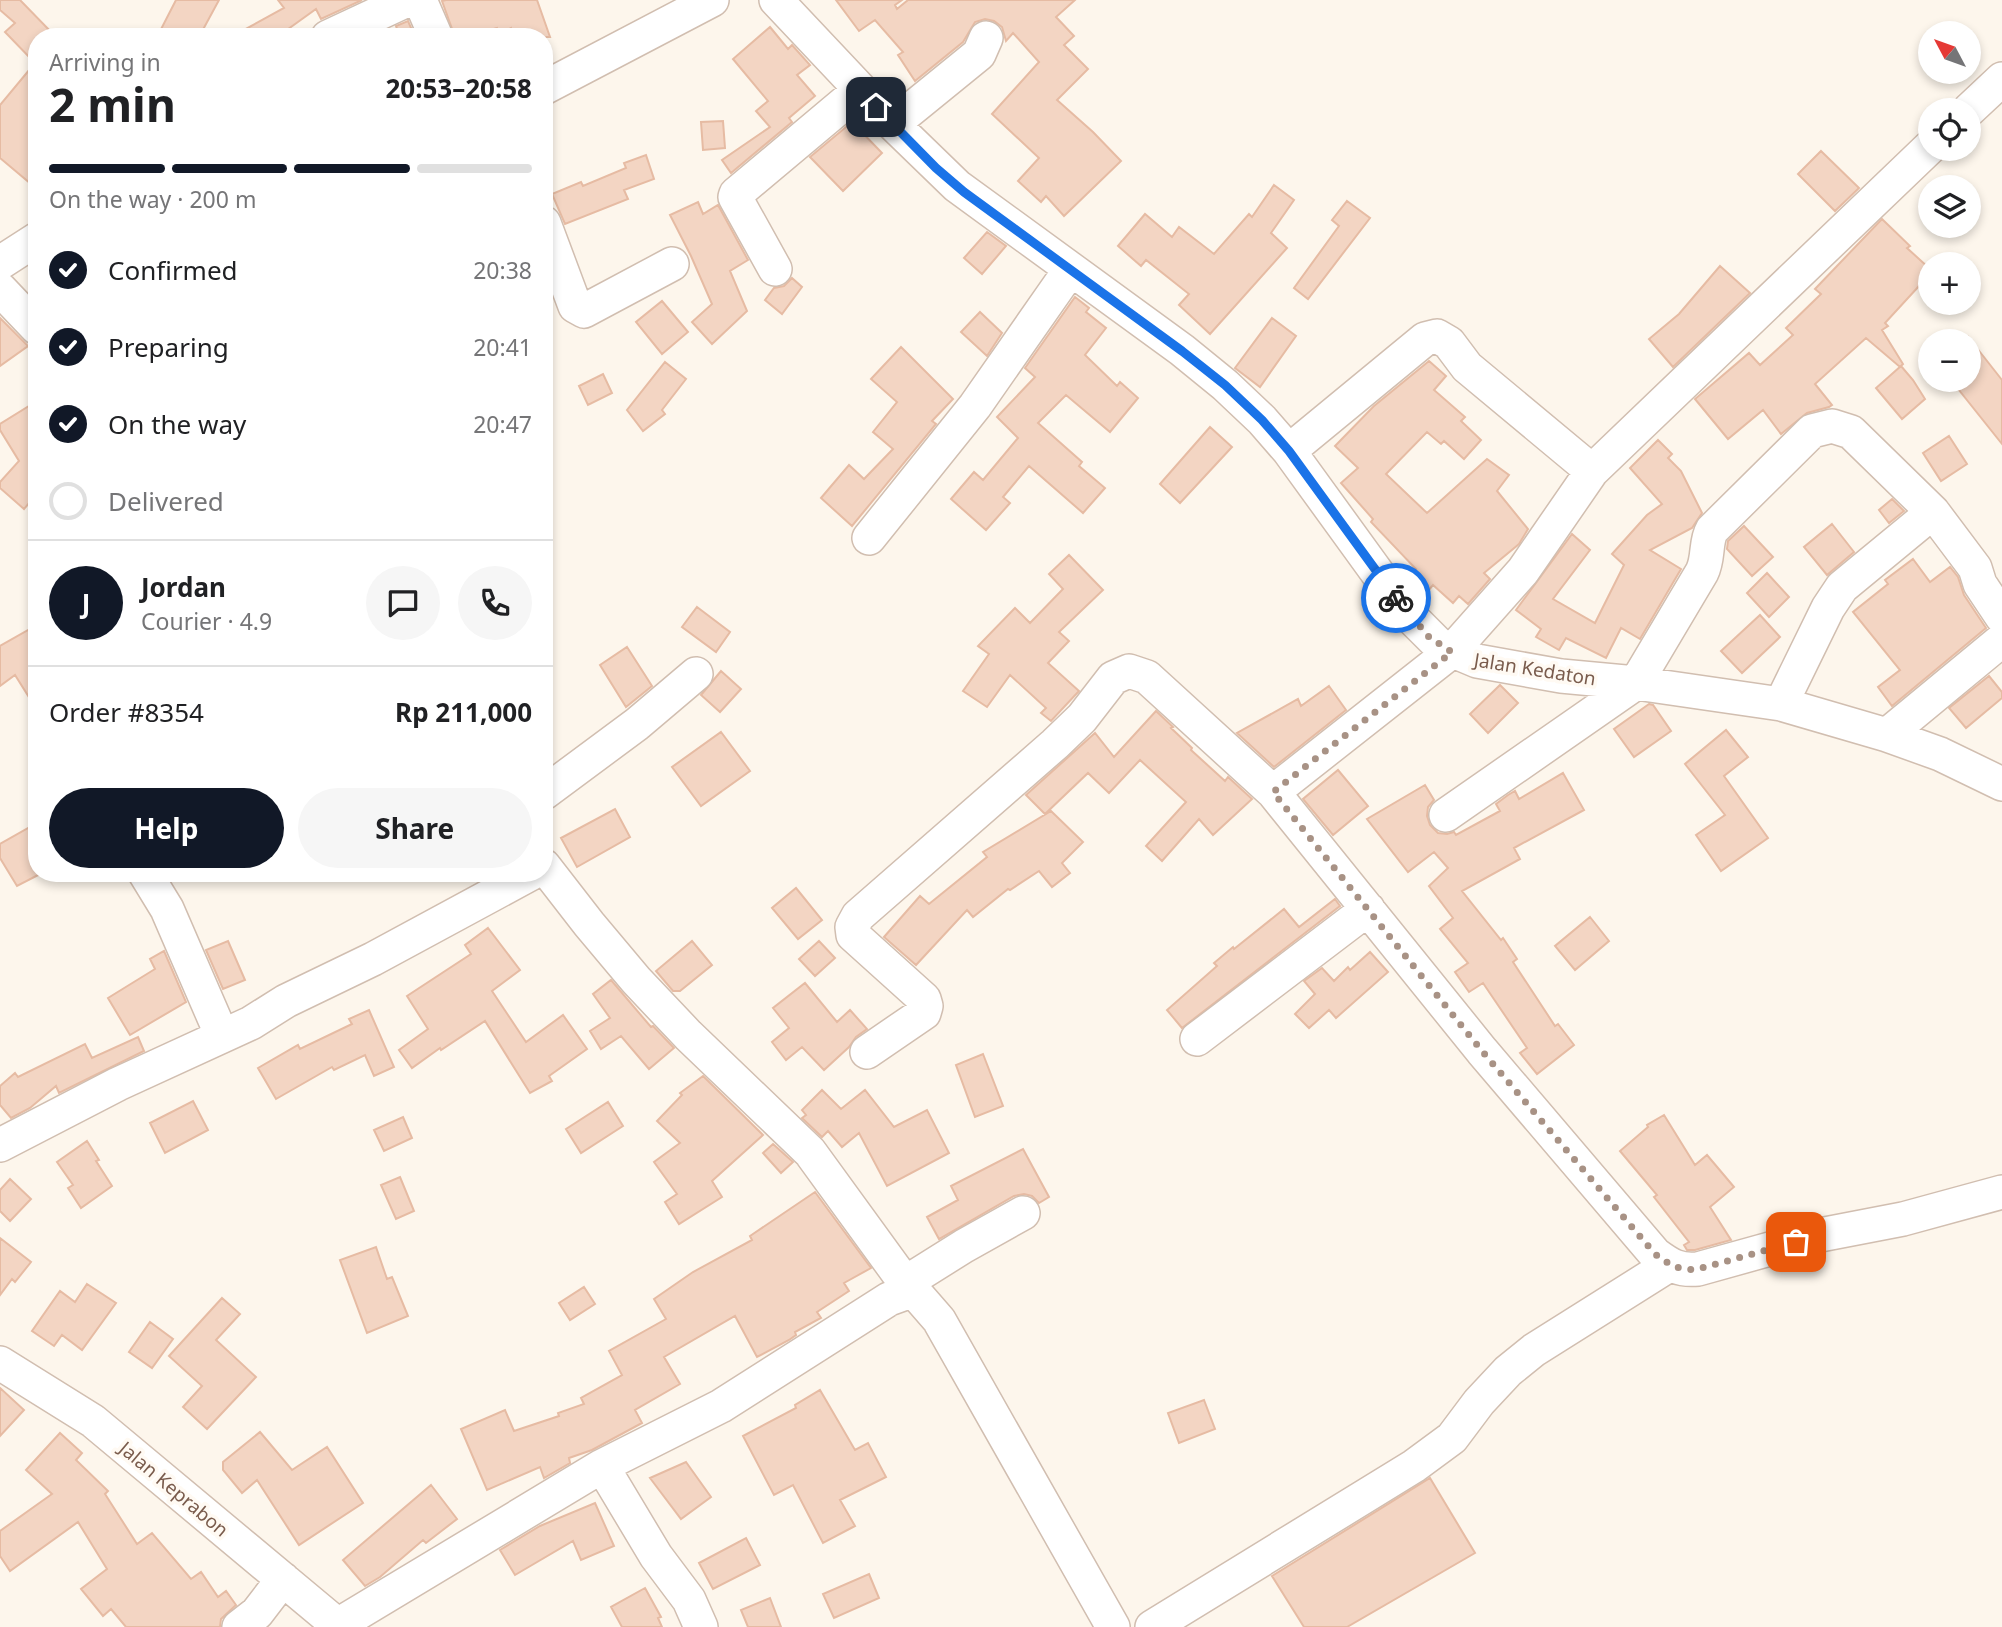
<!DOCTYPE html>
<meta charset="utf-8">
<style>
body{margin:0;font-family:"Noto Sans",sans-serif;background:#f6f6f6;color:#202124;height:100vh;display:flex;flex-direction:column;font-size:26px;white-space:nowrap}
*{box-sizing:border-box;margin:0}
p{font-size:23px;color:#757577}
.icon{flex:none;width:38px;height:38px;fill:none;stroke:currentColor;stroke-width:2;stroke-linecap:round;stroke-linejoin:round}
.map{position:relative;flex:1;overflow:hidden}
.sheet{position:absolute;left:28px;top:28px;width:525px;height:854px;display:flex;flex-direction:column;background:#fff;border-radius:28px;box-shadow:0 4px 10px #0003}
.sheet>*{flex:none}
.needle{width:46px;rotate:311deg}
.buttons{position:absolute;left:1918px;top:21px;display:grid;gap:14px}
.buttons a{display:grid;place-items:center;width:63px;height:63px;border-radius:50%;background:#fff;box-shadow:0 4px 10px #0003;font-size:35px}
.pin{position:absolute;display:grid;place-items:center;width:60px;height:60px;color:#fff;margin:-30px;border-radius:14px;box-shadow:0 4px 10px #0006}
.courier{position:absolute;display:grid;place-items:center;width:70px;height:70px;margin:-35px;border:5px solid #1a73e8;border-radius:50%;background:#fff;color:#222;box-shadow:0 2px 9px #0007}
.overview em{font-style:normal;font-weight:700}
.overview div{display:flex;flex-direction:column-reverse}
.overview{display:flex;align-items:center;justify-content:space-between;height:119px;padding:0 21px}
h1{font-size:46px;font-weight:700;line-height:52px}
.bar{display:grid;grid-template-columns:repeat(4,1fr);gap:10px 7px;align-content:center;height:84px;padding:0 21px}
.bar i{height:9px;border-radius:5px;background:#e0e0e0}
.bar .selected{background:#111827}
.bar p{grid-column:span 4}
.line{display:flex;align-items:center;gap:18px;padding:0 21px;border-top:2px solid #e0e0e0}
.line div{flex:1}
.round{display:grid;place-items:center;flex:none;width:74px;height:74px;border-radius:37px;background:#f6f6f6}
ol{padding:0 21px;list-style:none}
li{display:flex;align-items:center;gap:21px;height:77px}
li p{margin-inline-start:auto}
li .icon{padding:7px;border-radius:50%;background:#111827;color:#fff;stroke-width:4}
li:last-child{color:#757577}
li i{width:38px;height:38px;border:4px solid #e0e0e0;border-radius:50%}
.action{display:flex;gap:14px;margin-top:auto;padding:14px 21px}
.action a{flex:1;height:80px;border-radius:42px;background:#111827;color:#fff;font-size:28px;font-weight:700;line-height:80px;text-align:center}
.action a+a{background:#f6f6f6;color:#202124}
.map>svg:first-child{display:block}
.building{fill:#f3d5c3;stroke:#e6bba3;stroke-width:2}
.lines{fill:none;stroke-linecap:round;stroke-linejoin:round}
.minor-casing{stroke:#d1beb0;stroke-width:36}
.minor{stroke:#fff;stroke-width:33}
.done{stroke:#a89285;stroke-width:7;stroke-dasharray:0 12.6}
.route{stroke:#1a73e8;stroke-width:9}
.labels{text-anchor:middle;stroke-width:7;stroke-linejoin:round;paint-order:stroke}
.street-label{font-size:19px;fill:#7a5c4d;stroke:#fffaf3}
</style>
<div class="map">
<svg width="2002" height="1627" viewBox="0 0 2002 1627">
<rect width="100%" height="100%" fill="#fdf6ec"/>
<path class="building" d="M0,0H20L56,37H37V189L0,158V105L35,63L5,32L15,23L0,10Z
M176,0H219L199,37H157Z
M278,0H362L321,19L316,9L277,37H231L284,8Z
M446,0H537L550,37H514L511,28L500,34L497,28L466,37H455L442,1Z
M836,0H902L895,5L897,9L908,0H1075L1056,17L1074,36L1064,45L1088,69L1057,100L1093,132L1121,161L1064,216L1046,196L1041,202L1018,181L1039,158L992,114L1039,62L1013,33L1006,41L1002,27L994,21L985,19L975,22L963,42L915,81L898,55L903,52L875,20L859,31Z
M408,21L415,37H400L396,26Z
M770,27L788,49L792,45L810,65L797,75L815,96L789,118L792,122L731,173L722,160L770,127L756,111L768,101L733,59Z
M723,121L725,148L703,150L701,122Z
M852,122L882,153L843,191L810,157Z
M1821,151L1859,188L1835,211L1798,174Z
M646,155L654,179L624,190L628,199L565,224L552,194L581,182L583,186L626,168L624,163Z
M1274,185L1294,200L1271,233L1287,248L1210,334L1179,305L1189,294L1146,260L1141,266L1118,246L1145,214L1172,237L1179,227L1214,254L1249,214L1252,217Z
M1347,201L1370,218L1308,299L1294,288L1339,226L1332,220Z
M698,202L703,214L718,205L748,260L730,271L747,311L712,344L692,322L712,304L691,256L670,215Z
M1882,219L1910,246L1907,248L1930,269V274L1885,323L1888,326L1882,330L1903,364L1900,367L1866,338L1815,384L1832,405L1829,407L1807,413L1781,434L1763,410L1728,439L1695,399L1749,353L1760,365L1793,335L1786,328L1821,294L1815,289Z
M987,232L1006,246L982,274L964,258Z
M1720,266L1750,293L1673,367L1649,339L1679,314Z
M792,278L802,287L782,314L765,300L774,288L784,286Z
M1075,297L1089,308L1086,312L1106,328L1085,355L1117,386L1120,382L1138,398L1110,432L1066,395L1038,423L1082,462L1079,466L1105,488L1083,513L1029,466L1003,497L1010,503L986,530L951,499L974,472L983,480L1018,438L997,417L1035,377L1025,368Z
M662,301L688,332L662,354L636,322Z
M980,312L1002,333L987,356L961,332Z
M0,318L28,346L0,366Z
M1272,318L1296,336L1260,387L1235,368Z
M1969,338L2002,380V444L1951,380H1969Z
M901,347L953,399L932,421L936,424L852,526L821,498L849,465L864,479L893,449L873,432L897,402L871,379Z
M1429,361L1446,376L1434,390L1465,417L1461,421L1481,440L1464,459L1444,441L1441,444L1427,432L1386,474L1427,513L1487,459L1509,475L1497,491L1528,529L1519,544L1484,573L1490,579L1468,604L1459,596L1453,603L1433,585L1428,591L1411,575L1416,569L1371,522L1373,519L1341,483L1358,468L1335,446L1374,406Z
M665,362L686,379L662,410L665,414L643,431L627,410Z
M1901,366L1913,380L1925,399L1902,419L1876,388Z
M603,374L612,393L588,405L579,386Z
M37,401V494L24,509L0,488V482L19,461L0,430V424Z
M1210,427L1232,447L1180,503L1160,484Z
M1949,436L1967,464L1941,481L1923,453Z
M1658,440L1672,454L1668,458L1681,471L1702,513L1692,528L1650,550L1681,569L1640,639L1621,628L1606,658L1566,638L1559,650L1536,637L1541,629L1516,610L1572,534L1590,550L1553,599L1595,623L1624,565L1612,554L1647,515L1662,504L1630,468Z
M1892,499L1904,511L1889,523L1879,510Z
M1832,524L1854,552L1827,575L1804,547Z
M1744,526L1773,557L1752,576L1727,549L1728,541Z
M1069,555L1103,590L1059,632L1069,641L1048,663L1079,691L1051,721L1041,713L1046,708L1010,675L987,707L963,691L989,654L978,646L1015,608L1030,623L1063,589L1049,574Z
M1913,559L1930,582L1950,567L1958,577L1964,595L1986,628L1892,706L1878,687L1900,670L1853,612L1888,584L1885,580Z
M1767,573L1789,597L1769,617L1747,593Z
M697,607L730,632L716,652L682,627Z
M1760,615L1780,637L1742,673L1721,651Z
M37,625V710L15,675L0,686V646Z
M627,647L652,686L626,707L600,665Z
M721,671L741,689L720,712L701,695Z
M1989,676L2002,692V698L1966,728L1949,708Z
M1500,685L1518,703L1488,733L1470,714Z
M1329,686L1346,710L1274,767L1237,733L1298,699L1301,706Z
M1649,704L1653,705L1671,731L1634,757L1614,729Z
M1156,711L1173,727L1171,728L1192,748L1191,750L1225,781L1228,777L1252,799L1213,835L1199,819L1162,861L1146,846L1186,802L1140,760L1109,793L1088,773L1045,814L1026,795L1095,733L1114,757Z
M1726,730L1748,757L1724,776L1768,838L1721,871L1696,835L1725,815L1685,764Z
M721,732L750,771L701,806L672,767Z
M1338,770L1368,806L1333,835L1303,799Z
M1563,773L1584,810L1514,848L1520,859L1462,891L1501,940L1503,938L1517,959L1513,962L1555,1026L1558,1024L1574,1045L1537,1074L1520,1053L1527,1048L1483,983L1469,992L1455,972L1468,963L1440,929L1453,918L1429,886L1448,868L1434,852L1408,872L1367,819L1425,785L1434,800L1428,807L1427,816L1430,825L1438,833L1447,834L1454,832L1456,835L1500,811L1496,804L1508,795L1515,791L1519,799Z
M615,809L630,837L577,867L561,838Z
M1051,811L1083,842L1062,863L1070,873L1052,887L1039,871L1010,890L1008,889L973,917L967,910L916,965L884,937L920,896L929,904L987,857L983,852Z
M37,823V873H42L17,886L0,858V844Z
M796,888L822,920L798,939L772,908Z
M1335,899L1340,906L1182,1028L1167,1010L1217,966L1214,963L1233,947L1234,949L1284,909L1299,927Z
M1590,917L1609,941L1575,970L1555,946Z
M488,928L520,970L492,991L526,1042L563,1015L587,1049L549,1076L552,1081L530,1093L485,1021L441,1050L440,1048L412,1068L399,1050L428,1029L407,996L471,954L465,945Z
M228,941L245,980L223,989L206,950Z
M692,941L712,965L680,991H673L656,971Z
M819,941L835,958L815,976L799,959Z
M164,951L186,1002L130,1035L108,998L155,969L150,959Z
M1370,952L1388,972L1336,1018L1329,1010L1309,1028L1295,1014L1315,994L1304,981L1322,968L1334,981L1348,967L1350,970Z
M611,980L651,1027L653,1026L674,1048L649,1069L621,1036L601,1049L590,1031L610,1018L593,994Z
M805,983L837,1022L850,1010L867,1029L856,1037L849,1047L824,1070L802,1047L786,1060L772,1042L789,1028L773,1008Z
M369,1010L394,1067L374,1076L365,1055L334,1070L332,1067L276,1099L258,1068L298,1045L300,1049L352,1024L349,1019Z
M138,1037L144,1051L59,1093L56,1086L30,1108L11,1118L0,1105V1086L15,1073L18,1077L85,1044L92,1058Z
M983,1054L1003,1106L975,1117L956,1065Z
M703,1076L763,1135L712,1181L722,1197L679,1224L665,1202L677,1194L654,1162L680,1143L657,1121L682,1095L680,1093Z
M822,1090L841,1109L865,1090L894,1127L927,1110L949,1153L887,1186L859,1133L842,1147L828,1131L822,1137L802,1118L806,1115L802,1110Z
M193,1101L208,1130L165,1153L150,1123Z
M608,1102L623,1126L581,1153L566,1129Z
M1664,1115L1695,1165L1707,1155L1734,1187L1710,1207L1731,1240L1695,1250H1687L1684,1245L1689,1242L1654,1197L1657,1195L1620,1151L1648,1127L1647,1125Z
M403,1117L412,1138L384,1151L374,1130Z
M87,1141L99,1160L96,1161L112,1186L81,1208L68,1188L73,1185L57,1162Z
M773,1144L793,1162L781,1173L763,1153Z
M1023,1149L1049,1197L1039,1203L1032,1196L1024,1194L1014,1196L939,1239L927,1217L958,1200L951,1186Z
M400,1177L414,1211L396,1219L381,1185Z
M10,1179L31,1199L10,1221L0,1211V1190Z
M815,1192L871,1268L844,1283L849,1291L817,1312L821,1318L795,1332L796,1335L789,1340L757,1357L735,1316L664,1357L680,1384L635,1410L642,1423L592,1450L569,1458L570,1463L544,1478L540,1467L487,1490L461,1429L505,1410L514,1431L559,1416L558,1413L584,1404L581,1398L622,1375L609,1351L666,1319L654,1299L693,1272L752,1240L750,1236Z
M0,1238L31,1262L15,1282L12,1279L0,1295Z
M376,1247L387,1279L392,1277L408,1316L367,1333L340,1260Z
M87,1284L116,1303L82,1350L62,1335L54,1346L32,1331L60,1291L75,1302Z
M584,1287L595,1304L570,1320L559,1303Z
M222,1298L240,1314L216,1340L256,1377L207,1429L183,1407L202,1386L169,1356Z
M150,1322L173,1339L152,1368L129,1352Z
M0,1388L24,1410L0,1436Z
M820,1390L855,1450L868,1443L886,1477L840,1500L855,1526L823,1543L793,1485L774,1495L743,1436L796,1408L795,1405Z
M1204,1400L1215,1429L1179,1443L1168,1413Z
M260,1432L292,1470L327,1447L363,1503L299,1545L257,1480L242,1493L223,1470V1462Z
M60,1433L82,1453L76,1460L108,1491L105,1494L137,1544L152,1533L191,1579L201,1572L218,1597L226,1591L236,1605L221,1619L220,1627H126L111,1609L103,1616L81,1589L107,1569L78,1522L10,1571L0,1556V1531L52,1494L26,1470Z
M686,1462L711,1497L681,1519L650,1478Z
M1430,1478L1475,1553L1347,1627H1304L1272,1576Z
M431,1485L457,1519L426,1543L423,1540L380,1577L365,1586L343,1560Z
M595,1503L614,1546L581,1560L573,1541L515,1575L500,1550L540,1526Z
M746,1538L760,1565L713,1589L699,1563Z
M869,1574L879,1598L834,1618L823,1594Z
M645,1588L661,1617L658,1618L662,1627H622L611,1607Z
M770,1598L781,1627H748L741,1610Z"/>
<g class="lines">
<g class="minor-casing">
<path id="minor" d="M420,0L436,37
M776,0L893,124L957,186L1182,350L1225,385L1262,420L1289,451L1405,611L1439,645L1477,661L1561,676L1636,683L1781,704L1887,735L1940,754L2002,784
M328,37L407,0
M544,88L712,0
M1969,110L2002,79
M893,124L979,54L986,38
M544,223L575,306L584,311L672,264
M0,263L37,239
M775,269L735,197L736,194L860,90
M0,289L37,328
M1289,451L1425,339L1437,336L1449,343L1467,367L1592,471
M869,538L975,406L1070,270
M1781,704L1828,608L1842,587L1933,512
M1887,735L2002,640
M1273,792L1482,1051L1655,1254C1670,1265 1679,1271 1698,1269L1820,1235L1903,1219L2002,1192
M544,793L637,724L696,674
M1446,815L1636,683L1702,572C1709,558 1705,542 1712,530L1812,431L1832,426L1851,432L1933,512L1975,568L1980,584L2002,617
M145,873L167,909L222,1036
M1197,1039L1368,909
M867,1052L924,1013L926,1006L924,999L853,935L852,927L858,916L1055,744L1082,718L1113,678L1129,671L1147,677L1273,792L1452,651L1523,571L1592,471L1930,147
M0,1145L118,1084L251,1023L286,1001L373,959L532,873
M905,1283L964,1246L1023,1213
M911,1291L919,1297L939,1320L1113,1627
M0,1363L93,1421L340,1627
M602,1466L656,1556L689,1600L701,1627
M338,1625L602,1466L721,1406L889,1299L911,1291L810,1152L688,1035L636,980L589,924L544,866
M239,1627L257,1613L283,1579
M1152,1627L1414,1466L1452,1438L1479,1402L1508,1371L1534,1350L1669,1265"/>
</g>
<use href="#minor" class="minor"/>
</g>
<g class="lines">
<path class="done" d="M1396,598L1429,637L1452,652L1273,792L1482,1051L1655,1254C1670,1265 1679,1271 1698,1269L1796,1242"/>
<path class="route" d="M876,107L936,168L964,192L1182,351L1225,385L1262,420L1289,451L1396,598"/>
</g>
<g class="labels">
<g class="street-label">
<text transform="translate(1535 669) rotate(9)" y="7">Jalan Kedaton</text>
<text transform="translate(174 1489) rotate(40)" y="7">Jalan Keprabon</text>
</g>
</g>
</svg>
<div class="buttons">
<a><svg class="needle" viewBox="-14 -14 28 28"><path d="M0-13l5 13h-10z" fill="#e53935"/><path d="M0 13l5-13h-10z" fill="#757577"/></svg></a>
<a><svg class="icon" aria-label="locate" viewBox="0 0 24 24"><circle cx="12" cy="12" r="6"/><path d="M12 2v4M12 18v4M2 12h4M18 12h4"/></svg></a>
<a><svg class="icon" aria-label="layers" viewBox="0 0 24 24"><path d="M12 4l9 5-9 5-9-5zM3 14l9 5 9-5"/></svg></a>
<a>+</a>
<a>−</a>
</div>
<div class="pin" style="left:1796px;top:1242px;background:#ea580c"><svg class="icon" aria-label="bag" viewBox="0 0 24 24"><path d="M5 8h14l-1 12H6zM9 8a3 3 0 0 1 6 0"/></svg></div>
<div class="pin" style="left:876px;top:107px;background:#1f2937"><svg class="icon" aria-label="home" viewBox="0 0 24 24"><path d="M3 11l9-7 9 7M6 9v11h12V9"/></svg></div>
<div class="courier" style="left:1396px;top:598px"><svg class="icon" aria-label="bike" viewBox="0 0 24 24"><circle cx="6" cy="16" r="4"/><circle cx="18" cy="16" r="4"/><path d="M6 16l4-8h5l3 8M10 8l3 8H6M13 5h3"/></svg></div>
<section class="sheet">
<div class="overview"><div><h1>2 min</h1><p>Arriving in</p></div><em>20:53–20:58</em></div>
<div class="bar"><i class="selected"></i><i class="selected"></i><i class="selected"></i><i></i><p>On the way · 200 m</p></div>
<ol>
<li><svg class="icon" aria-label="check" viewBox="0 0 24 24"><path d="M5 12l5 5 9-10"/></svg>Confirmed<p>20:38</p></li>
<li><svg class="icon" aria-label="check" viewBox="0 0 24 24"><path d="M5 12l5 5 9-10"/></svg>Preparing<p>20:41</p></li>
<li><svg class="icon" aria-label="check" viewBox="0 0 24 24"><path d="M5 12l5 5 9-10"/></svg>On the way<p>20:47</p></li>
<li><i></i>Delivered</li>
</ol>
<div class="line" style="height:126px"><b class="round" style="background:#111827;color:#fff">J</b><div><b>Jordan</b><p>Courier · 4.9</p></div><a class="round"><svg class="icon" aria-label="chat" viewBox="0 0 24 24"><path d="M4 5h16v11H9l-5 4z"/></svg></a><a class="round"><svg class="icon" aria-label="phone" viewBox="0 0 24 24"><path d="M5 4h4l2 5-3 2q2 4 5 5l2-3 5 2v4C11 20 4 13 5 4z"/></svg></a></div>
<div class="line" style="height:91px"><div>Order #8354</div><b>Rp 211,000</b></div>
<div class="action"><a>Help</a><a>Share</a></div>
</section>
</div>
